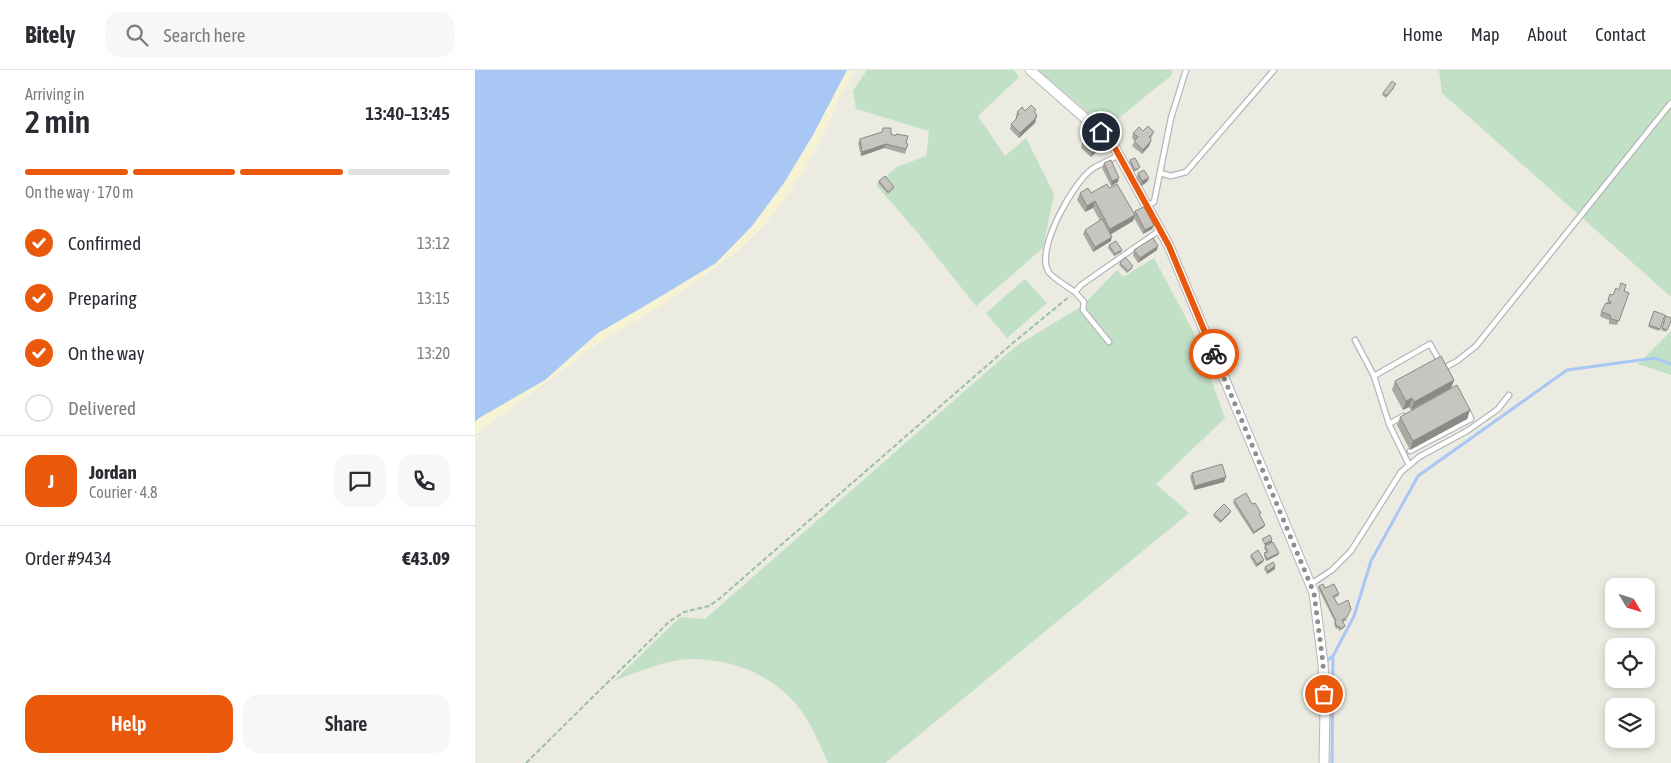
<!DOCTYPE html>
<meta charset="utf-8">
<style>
body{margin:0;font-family:"Asap Condensed",sans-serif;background:#f7f7f7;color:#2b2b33;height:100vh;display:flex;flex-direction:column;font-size:19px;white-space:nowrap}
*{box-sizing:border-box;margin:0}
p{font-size:16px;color:#7c7c81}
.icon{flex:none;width:28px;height:28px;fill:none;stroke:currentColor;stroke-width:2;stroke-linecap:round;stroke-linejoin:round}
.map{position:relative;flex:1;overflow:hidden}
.panel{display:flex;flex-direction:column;background:#fff;width:475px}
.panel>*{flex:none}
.needle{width:32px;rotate:128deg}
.buttons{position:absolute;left:1130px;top:508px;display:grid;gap:10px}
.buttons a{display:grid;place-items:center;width:50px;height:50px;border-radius:10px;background:#fff;box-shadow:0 2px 8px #0003;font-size:25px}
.pin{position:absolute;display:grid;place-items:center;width:42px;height:42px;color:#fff;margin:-21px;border:2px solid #fff;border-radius:50%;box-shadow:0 1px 5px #0007}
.courier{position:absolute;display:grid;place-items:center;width:50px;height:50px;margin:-25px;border:4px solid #ea580c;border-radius:50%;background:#fff;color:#222;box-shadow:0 1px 6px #0007}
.head em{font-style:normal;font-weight:600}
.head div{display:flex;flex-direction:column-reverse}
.head{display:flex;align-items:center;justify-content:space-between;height:85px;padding:0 25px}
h1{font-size:32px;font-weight:600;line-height:38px}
.bar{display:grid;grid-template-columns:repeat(4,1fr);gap:8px 5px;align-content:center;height:60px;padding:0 25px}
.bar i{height:6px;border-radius:4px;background:#e1e1e2}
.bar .on{background:#ea580c}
.bar p{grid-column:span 4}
.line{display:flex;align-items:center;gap:12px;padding:0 25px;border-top:1px solid #e1e1e2}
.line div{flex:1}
.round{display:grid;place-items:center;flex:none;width:52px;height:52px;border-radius:15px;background:#f7f7f7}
ol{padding:0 25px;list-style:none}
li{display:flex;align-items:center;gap:15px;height:55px}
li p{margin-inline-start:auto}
li .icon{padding:5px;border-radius:50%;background:#ea580c;color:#fff;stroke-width:4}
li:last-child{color:#7c7c81}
li i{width:28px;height:28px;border:2px solid #e1e1e2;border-radius:50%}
.cta{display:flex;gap:10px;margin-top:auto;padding:10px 25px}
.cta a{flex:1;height:58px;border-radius:15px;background:#ea580c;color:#fff;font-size:20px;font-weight:600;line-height:58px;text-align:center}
.cta a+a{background:#f7f7f7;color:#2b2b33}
header{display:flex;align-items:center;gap:30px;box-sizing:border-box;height:70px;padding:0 25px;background:#fff;border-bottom:1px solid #e1e1e2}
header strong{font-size:24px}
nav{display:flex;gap:28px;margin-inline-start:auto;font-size:18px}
.search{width:350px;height:45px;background:#f7f7f7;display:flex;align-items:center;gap:12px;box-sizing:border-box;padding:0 18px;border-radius:15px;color:#7c7c81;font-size:19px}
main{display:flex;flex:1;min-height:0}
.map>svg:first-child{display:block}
.green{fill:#c1e0c6}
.sand{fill:#f5f3d4}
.water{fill:#a9c7f4}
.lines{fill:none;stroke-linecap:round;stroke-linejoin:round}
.stream{stroke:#a9c7f4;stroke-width:3}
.service-casing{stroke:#b5b6bb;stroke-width:7}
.minor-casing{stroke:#b5b6bb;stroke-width:11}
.path{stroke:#9abeaa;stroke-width:2;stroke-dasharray:5 2.5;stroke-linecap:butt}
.service{stroke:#fff;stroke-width:4.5}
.minor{stroke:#fff;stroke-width:9}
.wall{fill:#aba9a4}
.shaded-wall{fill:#8b8a86}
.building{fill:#c7c5bf;stroke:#8b8a86}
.done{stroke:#8d8e8e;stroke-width:5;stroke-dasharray:0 9}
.route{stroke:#ea580c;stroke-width:6}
</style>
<header>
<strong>Bitely</strong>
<div class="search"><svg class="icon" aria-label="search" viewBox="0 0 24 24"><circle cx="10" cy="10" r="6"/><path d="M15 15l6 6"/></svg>Search here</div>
<nav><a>Home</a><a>Map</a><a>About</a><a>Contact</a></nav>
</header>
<main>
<section class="panel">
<div class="head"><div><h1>2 min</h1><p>Arriving in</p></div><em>13:40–13:45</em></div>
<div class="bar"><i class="on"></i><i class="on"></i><i class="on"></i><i></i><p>On the way · 170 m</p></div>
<ol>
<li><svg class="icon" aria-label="check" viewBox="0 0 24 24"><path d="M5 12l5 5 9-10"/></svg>Confirmed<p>13:12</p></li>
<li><svg class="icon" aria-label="check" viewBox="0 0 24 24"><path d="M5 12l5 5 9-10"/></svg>Preparing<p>13:15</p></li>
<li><svg class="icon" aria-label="check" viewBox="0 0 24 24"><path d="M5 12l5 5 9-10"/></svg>On the way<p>13:20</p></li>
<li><i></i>Delivered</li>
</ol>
<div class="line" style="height:90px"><b class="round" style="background:#ea580c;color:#fff">J</b><div><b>Jordan</b><p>Courier · 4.8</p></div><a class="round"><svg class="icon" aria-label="chat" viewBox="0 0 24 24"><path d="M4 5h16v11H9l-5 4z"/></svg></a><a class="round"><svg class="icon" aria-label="phone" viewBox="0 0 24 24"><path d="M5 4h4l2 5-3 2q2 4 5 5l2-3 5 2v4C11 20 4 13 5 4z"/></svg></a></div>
<div class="line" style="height:65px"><div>Order #9434</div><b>€43.09</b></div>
<div class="cta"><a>Help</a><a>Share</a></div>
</section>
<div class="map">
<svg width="1196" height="693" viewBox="0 0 1196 693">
<rect width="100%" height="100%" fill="#ebebe2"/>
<path class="green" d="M392,0H539L544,7L503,46L530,86L551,68L579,124L568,178L501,236L442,162L401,115L422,97L451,86L454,61L381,39L378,21Z
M563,0H697V5L630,59L609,39Z
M964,0H1196V227L967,23Z
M679,188L720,265L750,348L681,414L714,443L410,693H353C346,678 340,662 331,648C307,609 262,589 217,589C190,590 164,601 139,611L205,547L230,549L541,276L607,236L642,200L648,207Z
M550,209L572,233L532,268L511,243Z
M1196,261V305L1163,294Z"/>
<path class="sand" d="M361,0H382L364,27L356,50L342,78L319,116L291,153L261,183L195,230L121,275L0,365V332Z"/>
<path class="water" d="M0,0H372L338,65L309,113L277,156L241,193L168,237L123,263L70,310L4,348L0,352Z"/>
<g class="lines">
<path class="stream" d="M850,592L858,586L879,546L896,491L943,406L1092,300L1180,288L1196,294
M857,693L858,586"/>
<g class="service-casing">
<path id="service" d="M644,85C635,90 625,94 617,99C598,113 561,178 573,201C576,207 593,217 600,222L606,215L685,160
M685,103L696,106L711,102L799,0
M672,136L679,132L696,48L711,0
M600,222L609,232L608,240L634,272
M880,270L899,306L914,354L934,395
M969,298L982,291L1001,276L1196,33
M899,306L955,274L965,292
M914,354L928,346
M935,381L996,349L992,340
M836,514L857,500L876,481L926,402L944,387L992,361L1023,339L1034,325"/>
</g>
<g class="minor-casing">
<path id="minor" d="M555,0L636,71L694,176L839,523L848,593L850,639L849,693"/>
</g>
<path class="path" d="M51,693L195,551L209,542L234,536L244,529L539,272L595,226"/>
<use href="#service" class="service"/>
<use href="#minor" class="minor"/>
</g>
<path class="wall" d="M920,17L911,28L907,25L908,23Z
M550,41L560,42L562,45L560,53L544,68L535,59L536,54L540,51L542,42Z
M408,58L416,64L433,74L430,84L409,78L386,86L383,73L385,69L406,63Z
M668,61L679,62L676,68L674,76L667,84L657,76L660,71L657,68L658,63Z
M607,74L622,81L616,87L606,78Z
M655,90L664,99L659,102L654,93Z
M629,93L643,112L636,116L627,98Z
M663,103L672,112L666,116L661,108Z
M404,111L419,117L418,119L413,124L403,113Z
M634,118L659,143L660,141L679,155L677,159L668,164L659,148L658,151L636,164V171L618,182L608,164L610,160L625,151L618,138L610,142L602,130L605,123H616Z
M634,175L646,182L639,186L633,178Z
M659,180H682L663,193L658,185Z
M645,193L658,198L652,203L644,195Z
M1149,221L1154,223L1142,255L1134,254V250L1126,247L1125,245L1127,240L1132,233L1135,224L1138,225Z
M1179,241L1190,245L1184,261L1173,257Z
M1191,246L1196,251L1191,262L1186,260Z
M979,310L976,318L936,340L934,337L928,340L917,320L920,311Z
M995,340L992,349L935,380L922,355L925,347Z
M717,403L749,412L719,420L715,407Z
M759,430L785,445L790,455L789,457L778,464L758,433Z
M756,441L755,443L745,453L738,446L739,444Z
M790,476L803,485L791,491L789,486V483L791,482L789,478Z
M776,485L788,492L781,497L775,487Z
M790,497L800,499L792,504L789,499Z
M844,516L850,518L864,524L863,526L859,528L872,550L868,552L870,556L869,558L864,561L863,558L861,559L859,554L860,552L843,518Z"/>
<path class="shaded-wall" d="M562,45L560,53L544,68L545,63Z
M676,71L674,76L667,84L668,80Z
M411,74L409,78L386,86L387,82Z
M624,76L622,81L616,87L617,83Z
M644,108L643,112L636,116L637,111Z
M674,108L672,112L666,116L667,111Z
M620,131L618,138L610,142L612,136Z
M660,145L658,151L633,166L635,159Z
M679,155L677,159L668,164L670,160Z
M637,167L636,171L618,182L620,177Z
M683,176L682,180L663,193L665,188Z
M647,180L646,182L639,186L640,184Z
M979,310L976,318L936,340L939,332Z
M937,328L934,337L928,340L931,331Z
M995,340L992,349L935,380L938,371Z
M751,407L749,412L719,420L720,416Z
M756,441L755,443L745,453L746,451Z
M790,455L789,457L778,464L779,462Z
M797,470V472L789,476L790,474Z
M804,483L803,485L791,491L792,489Z
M789,490L788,492L781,497L782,494Z
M800,496V499L792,504L793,501Z"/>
<path class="building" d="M917,11L921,14L912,26L908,23Z
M556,35L561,40L559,42L562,45L560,47L561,48L545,63L536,54L542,48L541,47L544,44L542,42L547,37L550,41Z
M673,56L679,62L674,67L676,69V71L668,80L659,71L663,67L658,63L664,57L668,61Z
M408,58H416V64L421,66V64L433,66L431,73L433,74L431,79L411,74L387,82L385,69L407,62Z
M614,67L624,76L617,83L607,74Z
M660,88L665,97L660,100L655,90Z
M636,90L644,108L637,111L629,93Z
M669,100L674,108L667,111L663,103Z
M410,106L419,117L413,122L404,111Z
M632,114L634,118L642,114L660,145L635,159L620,131L612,136L605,123L613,118L616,123Z
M669,137L679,155L670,160L660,141Z
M627,149L637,167L620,177L610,160Z
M678,168L683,176L665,188L659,180Z
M641,171L647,180L640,184L634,175Z
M650,187L658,196L653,201L645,193Z
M1146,213L1151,215L1149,221L1154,223L1144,251L1136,249L1135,245L1127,242V240L1131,233L1135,234L1136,232L1133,230L1135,224L1138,225L1141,218L1144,220Z
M1179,241L1190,245L1185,259L1174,255Z
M1191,246L1196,248V251L1192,260L1187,258Z
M966,286L979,310L939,332L937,328L931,331L920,311Z
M982,315L995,340L938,371L925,347Z
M747,394L751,407L720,416L717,403Z
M771,423L777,434L780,433L786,443L784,444L790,455L779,462L759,430Z
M749,434L756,441L746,451L739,444Z
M795,465L797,470L790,474L787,469Z
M798,472L804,483L792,489L789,483L793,482L790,476Z
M783,480L789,490L782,494L776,485Z
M798,492L800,496L793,501L790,497Z
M848,514L850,518L859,514L864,524L858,526L863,535L873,530L876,539L872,547L867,550L870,556L865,559L864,556L862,557L860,552L861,551L844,516Z"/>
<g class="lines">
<path class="done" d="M739,284L839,523L848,593L849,624"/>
<path class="route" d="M626,62L636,71L694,176L739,284"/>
</g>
</svg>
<div class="buttons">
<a><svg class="needle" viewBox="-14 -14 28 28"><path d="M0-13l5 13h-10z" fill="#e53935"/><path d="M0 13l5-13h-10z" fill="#7c7c81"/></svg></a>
<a><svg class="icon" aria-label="locate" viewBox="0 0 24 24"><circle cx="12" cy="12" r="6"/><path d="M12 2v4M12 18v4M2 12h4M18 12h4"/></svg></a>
<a><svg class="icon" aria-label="layers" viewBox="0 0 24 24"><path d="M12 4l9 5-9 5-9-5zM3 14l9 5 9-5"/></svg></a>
</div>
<div class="pin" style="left:849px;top:624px;background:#ea580c"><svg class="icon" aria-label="bag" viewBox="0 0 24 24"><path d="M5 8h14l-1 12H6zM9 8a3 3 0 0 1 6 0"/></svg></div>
<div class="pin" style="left:626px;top:62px;background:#1f2937"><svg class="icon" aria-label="home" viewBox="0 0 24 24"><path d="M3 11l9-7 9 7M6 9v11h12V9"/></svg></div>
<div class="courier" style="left:739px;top:284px"><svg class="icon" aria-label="bike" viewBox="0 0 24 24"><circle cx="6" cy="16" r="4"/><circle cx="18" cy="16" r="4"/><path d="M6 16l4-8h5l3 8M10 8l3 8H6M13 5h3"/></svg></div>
</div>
</main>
